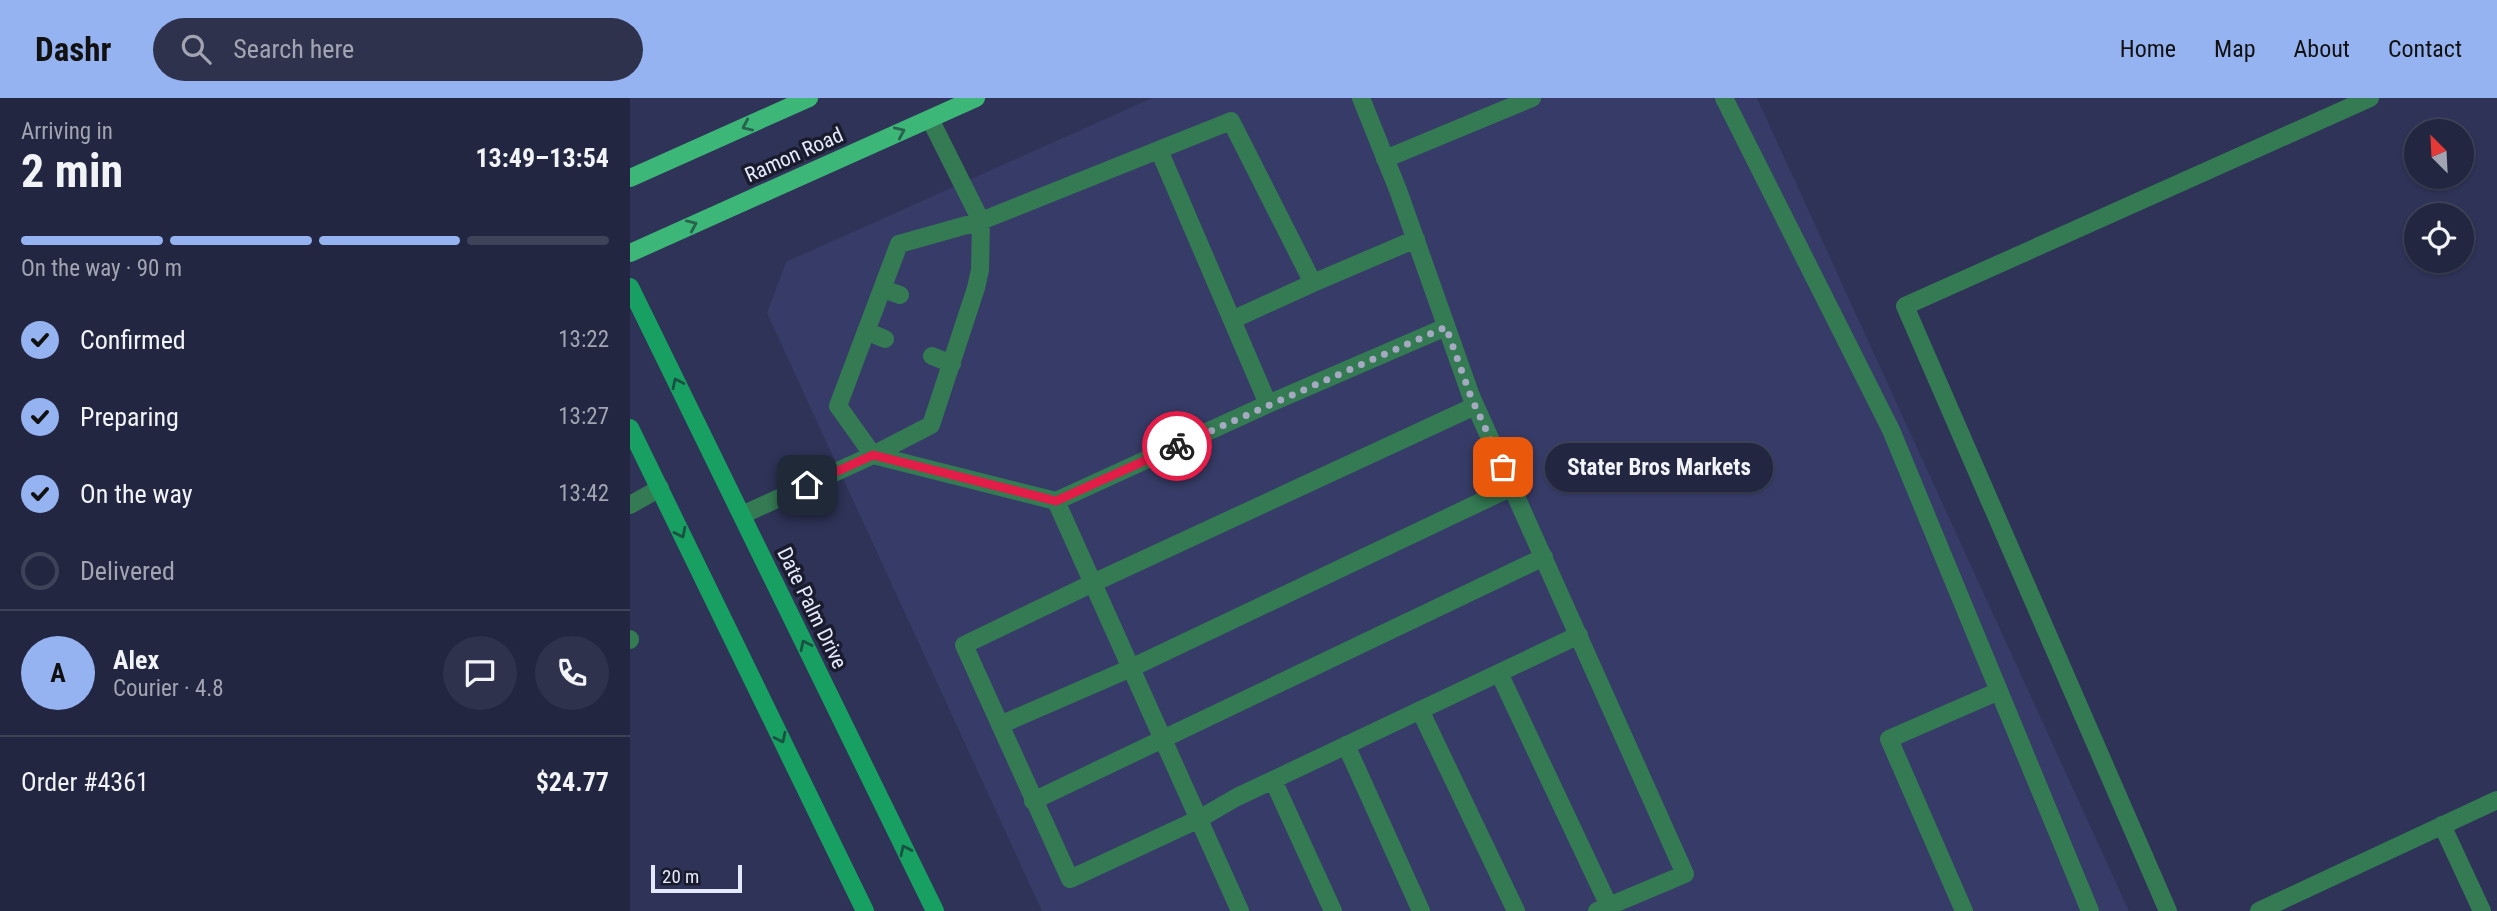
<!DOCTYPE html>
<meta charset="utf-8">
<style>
body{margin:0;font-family:"Roboto Condensed",sans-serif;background:#2e324c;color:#f1f3f6;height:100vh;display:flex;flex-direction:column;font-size:26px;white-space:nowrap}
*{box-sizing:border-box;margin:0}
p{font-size:23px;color:#a2a5b1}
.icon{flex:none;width:38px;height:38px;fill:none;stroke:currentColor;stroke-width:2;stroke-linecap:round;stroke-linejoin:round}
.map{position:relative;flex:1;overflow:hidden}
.sheet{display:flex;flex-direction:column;background:#222641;width:630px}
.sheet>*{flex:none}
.needle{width:46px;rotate:336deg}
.buttons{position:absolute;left:1774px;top:21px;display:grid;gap:14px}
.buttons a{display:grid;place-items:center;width:70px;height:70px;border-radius:50%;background:#222641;box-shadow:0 2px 5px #0004,0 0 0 2px #3f435a;font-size:35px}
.scale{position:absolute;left:21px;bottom:18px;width:91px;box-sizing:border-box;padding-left:7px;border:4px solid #e5e9fc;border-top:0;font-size:19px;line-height:24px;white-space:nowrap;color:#e5e9fc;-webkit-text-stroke:5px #1a1c2d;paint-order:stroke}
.pin{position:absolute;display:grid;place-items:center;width:60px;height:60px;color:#fff;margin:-30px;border-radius:14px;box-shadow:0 4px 10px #0006}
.courier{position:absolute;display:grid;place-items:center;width:70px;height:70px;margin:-35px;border:5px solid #e11d48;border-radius:50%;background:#fff;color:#222;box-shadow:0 2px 9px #0007}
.bubble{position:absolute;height:49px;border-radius:24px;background:#222641;box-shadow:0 2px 5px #0004,0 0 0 2px #3f435a;font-size:23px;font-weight:700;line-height:49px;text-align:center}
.headline em{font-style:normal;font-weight:700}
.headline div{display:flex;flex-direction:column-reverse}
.headline{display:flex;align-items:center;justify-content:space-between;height:119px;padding:0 21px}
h1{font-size:46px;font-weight:700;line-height:52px}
.bar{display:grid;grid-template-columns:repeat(4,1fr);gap:10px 7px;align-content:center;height:84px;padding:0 21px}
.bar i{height:9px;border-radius:5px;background:#3f435a}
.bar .current{background:#95b2f1}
.bar p{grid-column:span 4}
.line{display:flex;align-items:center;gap:18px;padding:0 21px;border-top:2px solid #3f435a}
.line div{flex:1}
.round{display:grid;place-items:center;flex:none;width:74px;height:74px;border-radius:37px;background:#2e324c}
ol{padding:0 21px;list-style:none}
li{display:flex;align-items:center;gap:21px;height:77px}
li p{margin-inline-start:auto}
li .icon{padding:7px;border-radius:50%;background:#95b2f1;color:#111;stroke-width:4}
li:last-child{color:#a2a5b1}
li i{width:38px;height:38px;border:4px solid #3f435a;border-radius:50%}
header{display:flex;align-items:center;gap:42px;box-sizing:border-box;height:98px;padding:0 35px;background:#95b2f1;color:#111}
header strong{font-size:33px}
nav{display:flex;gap:38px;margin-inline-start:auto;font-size:24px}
.search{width:490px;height:63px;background:#2e324c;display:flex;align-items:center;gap:18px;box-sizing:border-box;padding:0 24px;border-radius:38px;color:#a2a5b1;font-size:26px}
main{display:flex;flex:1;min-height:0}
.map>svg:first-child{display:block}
.built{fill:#363c67}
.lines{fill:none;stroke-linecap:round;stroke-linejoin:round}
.lane{stroke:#347a53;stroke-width:18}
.secondary{stroke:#18a062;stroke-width:18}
.primary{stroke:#3cb777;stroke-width:18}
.oneway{stroke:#29624e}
.oneway2{stroke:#195142}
.done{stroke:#a5a9c2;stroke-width:7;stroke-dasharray:0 12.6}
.route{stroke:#e11d48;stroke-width:9}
.labels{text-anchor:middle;stroke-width:7;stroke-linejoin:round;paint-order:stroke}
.street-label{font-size:21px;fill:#e5e9fc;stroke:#1a1c2d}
</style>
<header>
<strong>Dashr</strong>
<div class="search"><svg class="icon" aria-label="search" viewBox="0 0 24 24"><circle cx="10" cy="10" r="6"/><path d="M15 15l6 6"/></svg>Search here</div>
<nav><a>Home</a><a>Map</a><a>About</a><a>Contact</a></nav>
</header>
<main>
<section class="sheet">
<div class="headline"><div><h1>2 min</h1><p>Arriving in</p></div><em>13:49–13:54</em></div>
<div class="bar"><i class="current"></i><i class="current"></i><i class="current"></i><i></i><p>On the way · 90 m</p></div>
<ol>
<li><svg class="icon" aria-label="check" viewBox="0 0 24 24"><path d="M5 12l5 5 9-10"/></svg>Confirmed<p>13:22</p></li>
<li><svg class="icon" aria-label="check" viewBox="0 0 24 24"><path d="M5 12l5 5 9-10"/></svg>Preparing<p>13:27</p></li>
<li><svg class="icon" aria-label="check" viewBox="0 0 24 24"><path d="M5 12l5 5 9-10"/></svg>On the way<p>13:42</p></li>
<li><i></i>Delivered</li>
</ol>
<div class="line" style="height:126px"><b class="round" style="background:#95b2f1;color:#111">A</b><div><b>Alex</b><p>Courier · 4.8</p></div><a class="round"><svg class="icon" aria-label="chat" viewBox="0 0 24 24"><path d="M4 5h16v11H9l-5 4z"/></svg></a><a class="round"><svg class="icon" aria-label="phone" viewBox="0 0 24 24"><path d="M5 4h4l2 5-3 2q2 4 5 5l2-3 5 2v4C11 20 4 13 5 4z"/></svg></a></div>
<div class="line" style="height:91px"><div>Order #4361</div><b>$24.77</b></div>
</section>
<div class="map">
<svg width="1867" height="813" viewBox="0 0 1867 813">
<rect width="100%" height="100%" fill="#2e3357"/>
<path class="built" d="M522,0H1127L1499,813H412L137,215L156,164Z"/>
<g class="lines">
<path class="lane" d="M731,0L768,92L841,298L1055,776L967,813
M1094,0L1261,332L1460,813
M300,21L351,123L601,23L683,185L786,141
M755,61L902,0
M351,123L350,172L346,190L301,327L243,357L208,308L269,146Z
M253,191L270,197
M602,222L683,185
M236,233L255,241
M302,258L322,266
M638,306L816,229
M845,308L463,485L334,547L440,781L569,721L607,699L949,537
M426,403L638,306L529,52
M0,407L30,390
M112,417L243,357L426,403L610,813
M0,541V542
M869,575L979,808
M790,612L886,813
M370,627L501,570L882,389
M716,647L791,813
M643,682L703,813
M403,703L914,459
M1812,727L1852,813
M1334,813L1259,641L1369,593
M1538,813L1275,208L1740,0
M1629,813L1867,702"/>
<path class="secondary" d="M0,189L305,813
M0,330L235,813"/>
<path class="primary" d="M0,80L179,0
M0,155L346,0"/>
</g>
<defs><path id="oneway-chevron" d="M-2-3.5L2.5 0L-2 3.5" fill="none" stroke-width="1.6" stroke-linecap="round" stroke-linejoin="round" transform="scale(1.75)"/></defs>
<g class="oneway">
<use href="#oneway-chevron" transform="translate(117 28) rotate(156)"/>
<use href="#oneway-chevron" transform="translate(270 34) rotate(-24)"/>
<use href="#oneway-chevron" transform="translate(62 127) rotate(-24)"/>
</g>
<g class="oneway2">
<use href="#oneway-chevron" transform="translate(47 285) rotate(-116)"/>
<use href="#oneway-chevron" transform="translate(51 435) rotate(64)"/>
<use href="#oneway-chevron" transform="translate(175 547) rotate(-116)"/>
<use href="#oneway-chevron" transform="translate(151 640) rotate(64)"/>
<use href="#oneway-chevron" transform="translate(275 752) rotate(-116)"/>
</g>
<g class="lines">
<path class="done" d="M547,348L816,229L841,299L873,369"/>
<path class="route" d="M177,387L243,357L426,403L547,348"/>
</g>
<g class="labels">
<g class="street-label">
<text transform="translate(164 57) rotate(-24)" y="7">Ramon Road</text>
<text transform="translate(182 510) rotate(64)" y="7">Date Palm Drive</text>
</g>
</g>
</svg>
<div class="buttons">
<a><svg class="needle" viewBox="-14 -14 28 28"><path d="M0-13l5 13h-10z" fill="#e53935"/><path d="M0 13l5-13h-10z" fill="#a2a5b1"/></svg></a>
<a><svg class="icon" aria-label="locate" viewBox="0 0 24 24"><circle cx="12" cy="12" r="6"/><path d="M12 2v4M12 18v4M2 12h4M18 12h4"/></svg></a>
</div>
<div class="scale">20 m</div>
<div class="pin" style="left:873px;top:369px;background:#ea580c"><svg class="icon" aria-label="bag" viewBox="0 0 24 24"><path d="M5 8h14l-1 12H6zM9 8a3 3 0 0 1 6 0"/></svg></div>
<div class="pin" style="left:177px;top:387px;background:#1f2937"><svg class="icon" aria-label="home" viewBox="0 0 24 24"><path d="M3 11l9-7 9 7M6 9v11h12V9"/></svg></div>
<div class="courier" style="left:547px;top:348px"><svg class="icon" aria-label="bike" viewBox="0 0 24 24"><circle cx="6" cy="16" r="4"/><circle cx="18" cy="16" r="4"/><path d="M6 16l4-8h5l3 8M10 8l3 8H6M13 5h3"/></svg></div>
<div class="bubble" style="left:915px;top:345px;width:228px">Stater Bros Markets</div>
</div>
</main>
